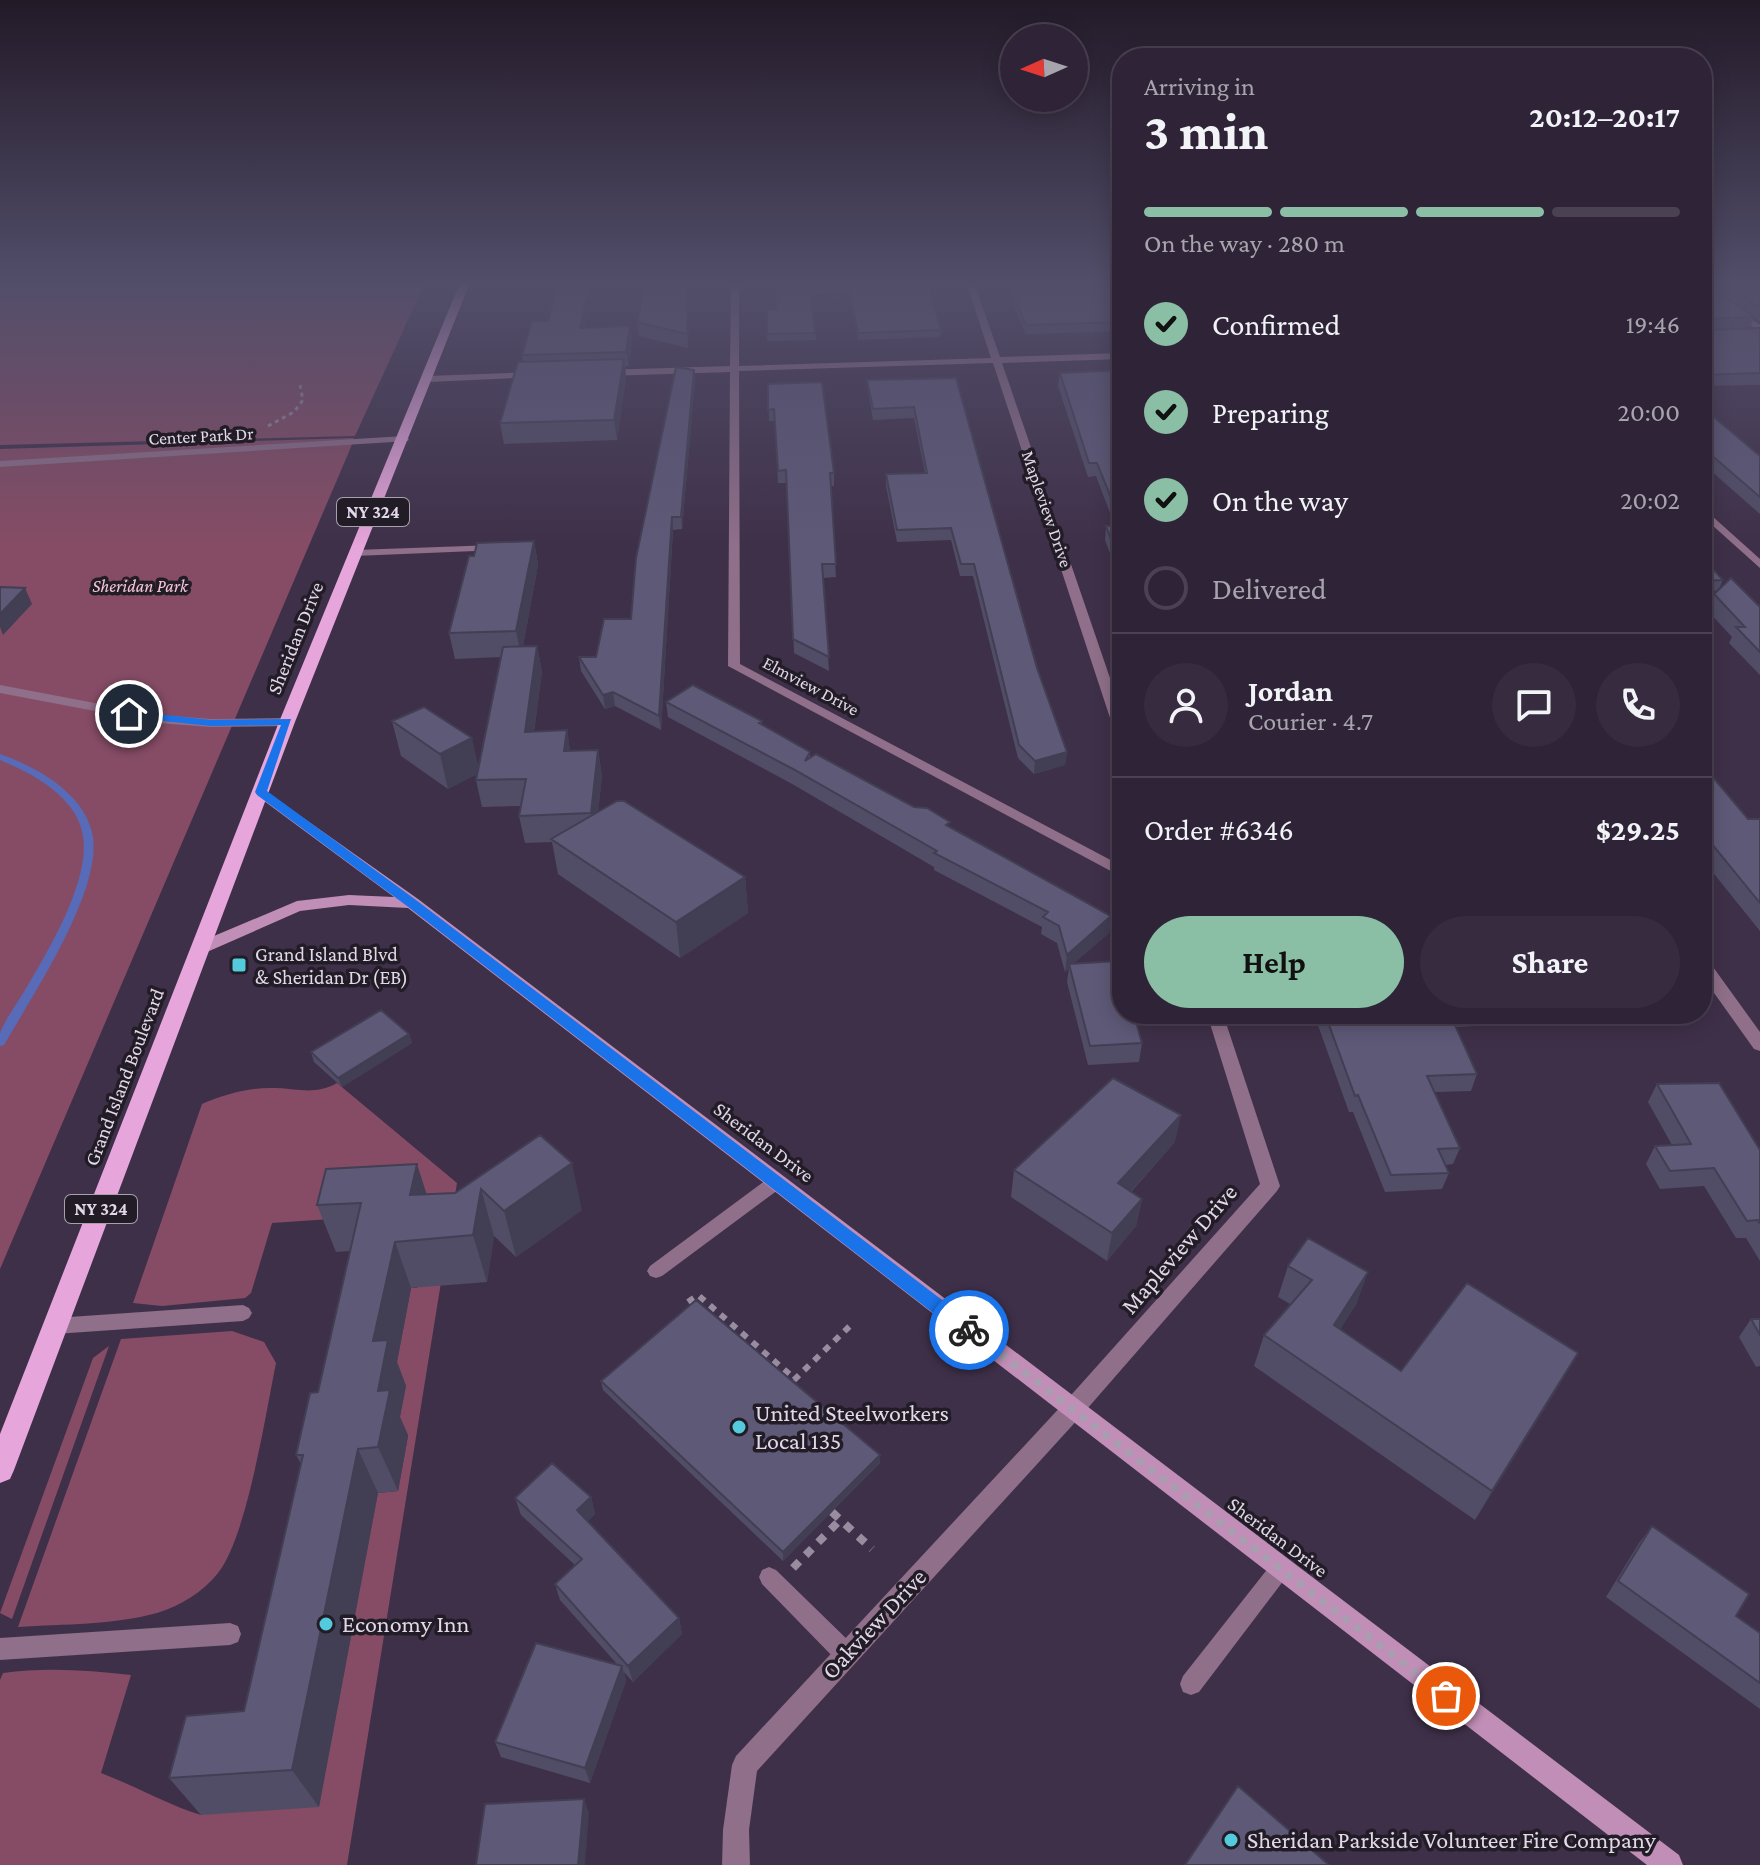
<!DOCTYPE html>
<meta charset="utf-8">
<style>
body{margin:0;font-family:"Crimson Pro",serif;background:#372c3f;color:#f1f3f6;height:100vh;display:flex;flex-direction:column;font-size:30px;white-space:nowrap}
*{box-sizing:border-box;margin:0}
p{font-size:26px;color:#a7a4ad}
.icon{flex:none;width:44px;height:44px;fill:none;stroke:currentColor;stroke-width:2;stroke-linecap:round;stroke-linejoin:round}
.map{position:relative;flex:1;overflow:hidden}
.details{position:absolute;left:1112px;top:48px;width:600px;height:976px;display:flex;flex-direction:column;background:#2f2437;border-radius:32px;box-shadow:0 4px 20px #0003,0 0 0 2px #4a4152}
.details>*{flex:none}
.needle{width:52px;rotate:267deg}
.tools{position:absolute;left:1000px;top:24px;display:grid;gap:16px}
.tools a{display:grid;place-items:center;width:88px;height:88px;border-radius:50%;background:#2f2437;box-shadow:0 4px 20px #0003,0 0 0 2px #4a4152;font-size:40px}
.pin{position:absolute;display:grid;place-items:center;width:68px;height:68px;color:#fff;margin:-34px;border:4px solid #fff;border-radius:50%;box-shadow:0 2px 8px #0007}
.courier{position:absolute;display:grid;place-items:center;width:80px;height:80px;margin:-40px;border:6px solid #1a73e8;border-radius:50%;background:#fff;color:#222;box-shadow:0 2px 10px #0007}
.summary em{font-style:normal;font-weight:700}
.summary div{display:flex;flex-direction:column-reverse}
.summary{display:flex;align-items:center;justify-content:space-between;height:136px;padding:0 32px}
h1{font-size:52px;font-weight:700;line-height:60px}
.bar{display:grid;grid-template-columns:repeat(4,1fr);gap:12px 8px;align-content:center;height:96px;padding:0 32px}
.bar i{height:10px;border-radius:6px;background:#4a4152}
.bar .active{background:#8abfa5}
.bar p{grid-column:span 4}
.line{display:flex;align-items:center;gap:20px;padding:0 32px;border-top:2px solid #4a4152}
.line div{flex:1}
.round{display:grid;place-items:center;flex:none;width:84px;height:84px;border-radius:42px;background:#372c3f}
ol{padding:0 32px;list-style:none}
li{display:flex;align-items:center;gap:24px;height:88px}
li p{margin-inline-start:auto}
li .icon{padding:8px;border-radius:50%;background:#8abfa5;color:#111;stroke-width:4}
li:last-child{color:#a7a4ad}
li i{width:44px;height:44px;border:4px solid #4a4152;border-radius:50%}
.cta{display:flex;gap:16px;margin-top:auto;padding:16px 32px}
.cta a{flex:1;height:92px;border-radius:48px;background:#8abfa5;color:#111;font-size:32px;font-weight:700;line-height:92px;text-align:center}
.cta a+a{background:#372c3f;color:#f1f3f6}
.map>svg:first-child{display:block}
.green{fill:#864c65}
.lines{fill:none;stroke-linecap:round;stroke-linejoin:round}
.stream{fill:#576bb8;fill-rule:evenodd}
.path-far2{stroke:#988ca0;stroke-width:3;stroke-dasharray:4 4;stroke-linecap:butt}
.path-far1{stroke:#988ca0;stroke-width:6;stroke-dasharray:7 7;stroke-linecap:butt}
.path{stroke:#988ca0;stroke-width:8;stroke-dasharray:9 9;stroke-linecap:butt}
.service{fill:#8f6f89;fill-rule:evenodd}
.minor{fill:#8f6f89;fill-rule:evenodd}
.secondary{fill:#c08eb7;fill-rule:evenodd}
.primary{fill:#e6a5db;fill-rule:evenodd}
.wall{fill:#514d66}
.shaded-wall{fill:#423e53}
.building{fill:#5e5977;stroke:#423e53;stroke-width:2}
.route{fill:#1a73e8}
.done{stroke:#a99db0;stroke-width:8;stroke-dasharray:0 14.4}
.poi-dot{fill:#54cadd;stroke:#221c27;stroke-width:3}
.labels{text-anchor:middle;stroke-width:7;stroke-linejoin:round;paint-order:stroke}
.far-street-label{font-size:18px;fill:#e2d8e8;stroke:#221c27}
.shield{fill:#221c27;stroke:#a8a0ae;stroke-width:2}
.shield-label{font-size:18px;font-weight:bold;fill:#e2d8e8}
.far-park-label{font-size:18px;font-style:italic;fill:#f8c7da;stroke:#221c27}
.street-label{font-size:20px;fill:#e2d8e8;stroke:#221c27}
.poi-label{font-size:20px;fill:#e2d8e8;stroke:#221c27;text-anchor:start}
.near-street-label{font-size:24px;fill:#e2d8e8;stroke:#221c27}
.near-poi-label{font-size:24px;fill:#e2d8e8;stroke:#221c27;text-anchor:start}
</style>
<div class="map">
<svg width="1760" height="1865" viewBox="0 0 1760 1865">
<rect width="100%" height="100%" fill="#3f3049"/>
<path class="green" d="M0,285H424L355,436L0,445Z
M354,438L351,447L0,1269V449Z
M337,1083L457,1183L347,1865H0V1680L3,1673C45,1667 88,1670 131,1675L101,1773C135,1786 166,1804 201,1815L378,1493L398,1491L408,1436H397L392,1387L411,1288H417L432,1212L272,1223L251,1293L245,1298L162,1306L133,1303L202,1104C225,1094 250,1087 276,1088C299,1089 317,1095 337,1083Z
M232,1331L264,1342L276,1363C266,1412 247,1537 218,1573C203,1592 180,1606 157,1613C113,1625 64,1624 18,1627L121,1339Z
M109,1346L12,1619L0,1613L93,1358Z"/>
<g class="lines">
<path class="stream" d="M0,754C37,767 86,794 93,837C101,893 32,996 4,1045L0,1046C0,1042 0,1038 0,1034C2,1024 22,996 28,985C50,948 90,880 83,837C82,827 77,816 71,808C54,785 26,771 0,760Z"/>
<path class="path-far2" d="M268,426L294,412L303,400L300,385"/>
<path class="path-far1" d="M688,1302L698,1295L795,1379
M794,1380L854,1322"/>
<path class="path" d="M832,1512L872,1549
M793,1568L840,1520"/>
<path class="service" d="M495,545L499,546V550L355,556L350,553L355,550Z
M776,1175L782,1177L784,1182L782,1187L662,1276L656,1278L650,1276L647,1271L650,1266L770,1177Z
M243,1305L249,1308L252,1313L249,1318L243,1321L55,1334L49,1332L46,1326L49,1320L55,1318Z
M1280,1559L1287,1562L1290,1569L1287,1576L1199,1692L1191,1695L1183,1692L1180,1684L1183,1676L1273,1562Z
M769,1567L776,1570L854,1646L857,1654L854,1662L846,1665L838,1662L762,1584L759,1577L762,1570Z
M230,1623L238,1626L241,1634L238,1642L230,1645L0,1660V1638Z"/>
<path class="minor" d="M731,285H739V366L991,358L967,285H975L1000,357L1122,353V359L1002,363L1122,713V737L1115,733L993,363L739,371L740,664L1122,866V877L728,666L730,372L604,376L599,373L604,370L730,366Z
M1702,286L1760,325V332L1702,292Z
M533,372L538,375L536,377L428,382L423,379L428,376Z
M404,436L409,439L408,441L0,467V461Z
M1702,507L1760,559V568L1702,516Z
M0,685L158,715L211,719L287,718L294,722L287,726L211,727L158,723L0,693Z
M1702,958L1708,960L1760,1032V1051L1754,1049L1702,976Z
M1207,1014H1223L1280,1186L1277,1191L1080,1417L757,1771L749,1830L750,1865H722L723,1830L732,1765L736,1756L1064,1403L1260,1184Z"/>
<path class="secondary" d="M261,788L418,899L1679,1855L1683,1865H1647L408,908L349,905L300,911L207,952H195L193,948L195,944L297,901L349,895L394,897L256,795L254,792Z"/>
<path class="primary" d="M459,285H469L295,722L14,1470L10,1479L0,1483V1434L279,722Z"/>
</g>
<path class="wall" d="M557,285H632L595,287L585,328L630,326L632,341L628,366H625L626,378L617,440L504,444L500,423L523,362L522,355L548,321Z
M689,285L688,348L639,336L637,322Z
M775,285H928L941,330L940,337L858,340L849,297L812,304L816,340L767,341V309H776Z
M1005,285H1122V331L1026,334Z
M1702,285H1760V321L1754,317L1750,328H1760V385L1702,386Z
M694,370L695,381L682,529L673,530L661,730L615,706L605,709L581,671L579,657H596L631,619Z
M1122,370V409H1118L1122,418V586L1105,540L1106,526H1115L1096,476L1088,477L1058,386L1060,373Z
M956,378L1037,668L1067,752L1065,765L1034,774L1018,758L973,576H960L951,540L897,542L886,486V474L925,473L914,418L873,420L868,391L867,380Z
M768,384L834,473V486H831L836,577L823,578L829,671L794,653L787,483H778L775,421H769Z
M1702,398L1705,400L1702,407L1760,456V514L1702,463Z
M534,541L538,565L523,646H537L542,672L534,732L567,730L570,751L598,750L602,776L598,812L745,877L748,913L680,958L558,874L552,842L525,843L519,816L521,806L482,807L476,780L477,774L448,789L401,756L392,721L478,767L501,657L455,659L449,633L474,556Z
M1702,557L1723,580L1719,589L1760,607V675L1729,643L1732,637L1707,610L1714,594L1717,591L1702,592Z
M666,702L762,721V725L810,752V758L950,828L1111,916L1109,933L1074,963L1142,1043L1139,1062L1088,1065L1067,982L1069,968L1065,972L1057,943L1041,934L1042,927L934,870V867L794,785L668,717Z
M1702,764L1748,819H1760V931L1702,859Z
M1314,1014H1478L1474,1026L1456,1027L1477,1074L1471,1091L1434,1092L1460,1148L1453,1164L1445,1165L1449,1173L1442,1189L1385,1192L1353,1112H1349Z
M409,1034L412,1043L342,1087L314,1062L311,1052Z
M1657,1084L1760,1150V1261L1746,1238H1736L1704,1186L1660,1189L1646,1164L1655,1146L1672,1145L1648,1102Z
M540,1135L582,1210L516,1257L494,1236L487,1282L411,1288L397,1362L406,1386L400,1417L408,1435L398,1491L378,1493L319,1807L201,1815L169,1778L244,1711L301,1464L296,1455L318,1392L350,1251L336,1252L317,1205L427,1194L455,1193Z
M1175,1142L1131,1192L1142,1199L1136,1226L1107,1261L1011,1197L1014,1170Z
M1288,1266L1357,1303L1340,1329L1401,1371L1560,1384L1475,1520L1254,1366L1264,1335L1290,1304L1278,1297Z
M1751,1319H1760V1366L1756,1367L1739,1337Z
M601,1381L880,1463L783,1561L603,1390Z
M591,1497L595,1514L588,1521L679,1618L682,1634L633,1682L624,1672L626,1681L590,1783L501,1757L495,1742L617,1664L560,1600L555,1584L575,1565L521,1515L515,1498Z
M1652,1526L1736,1616L1760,1633V1709L1606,1597L1639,1543Z"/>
<path class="shaded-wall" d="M590,285H595V287L582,342L580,328Z
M688,285H689L688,348L687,334Z
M849,290V297L811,304V296Z
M630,326L632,341L628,366L626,352Z
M624,359L626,378L617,440L614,420Z
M694,370L695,381L682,529L681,517Z
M672,517L673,530L661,730L659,716Z
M534,541L538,565L521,656L516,631Z
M25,588L32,604L3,635L0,627V614Z
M537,646L542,672L530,759L525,732Z
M613,692L615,706L605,709L603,695Z
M567,730L571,757L564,751Z
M472,738L480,773L448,789L440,754Z
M598,750L602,776L595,840L591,813Z
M1067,752L1065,765L1034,774L1035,761Z
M745,877L748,913L680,958L676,922Z
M1111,916L1109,933L1070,967L1069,964V968L1065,972L1067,955Z
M409,1034L412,1043L342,1087L338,1078Z
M1181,1115L1175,1142L1113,1211L1118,1183Z
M572,1163L582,1210L516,1257L504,1211Z
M417,1164L432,1211L410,1195Z
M481,1189L494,1236L487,1282L473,1235Z
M1142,1199L1136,1226L1107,1261L1112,1233Z
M395,1242L411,1288L397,1362L406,1386L400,1417L408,1435L398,1491L378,1447V1391L373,1341Z
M1368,1272L1357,1303L1323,1356L1334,1325Z
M1578,1353L1560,1384L1475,1520L1492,1491Z
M358,1449L378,1493L319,1807L292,1770Z
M880,1455V1463L783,1561V1552Z
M591,1497L595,1514L582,1527L577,1510Z
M679,1618L682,1634L633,1682L628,1666Z
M622,1666L626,1681L590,1783L585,1768Z
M584,1799L589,1813L585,1865H578Z"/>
<path class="building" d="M557,285H590L580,328L630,326L626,352L522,355L532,321H548Z
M644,285H688L687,334L637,322Z
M775,285H928L941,330L858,333L849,290L811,296L815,333L767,334V309H776Z
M1009,285H1122V322L1026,325Z
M1702,285H1707L1754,317L1706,319L1704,330L1760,328V373L1702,375Z
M1726,285H1760V308Z
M624,359L614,420L500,423L518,362Z
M676,367L694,370L681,517H672L659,716L613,692L603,695L579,657H596L604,619H631L636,558Z
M1122,370V396H1112L1122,417V424H1119L1122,431V525L1097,463H1089L1060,373Z
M956,378L1037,668L1067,752L1035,761L1019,745L974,564H961L951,528L897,530L886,474L927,473L914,407L873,409L867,380Z
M822,382L834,473H830L836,564H822L829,657L793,639L786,470L778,471L774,409L768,410V384Z
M1702,407L1760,456V497L1702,447Z
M1106,526H1122V567Z
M534,541L516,631L449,633L469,556H474L477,543Z
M1702,557L1723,580L1702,581Z
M1731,578L1760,607V652L1736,627H1745L1714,594Z
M0,587L25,588L0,614Z
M537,646L525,732L567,730L564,751L598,750L591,813L519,816L526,779L476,780L503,647Z
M693,685L762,721L759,723L810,752L805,761L816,754L914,807L927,808L950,822L946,825L1111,916L1067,955L1059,926L1043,917L1048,912L934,853L937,851L793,769L666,702Z
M424,707L472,738L440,754L392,721Z
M1702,764L1748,819H1760V903L1702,832Z
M617,801H624L745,877L676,922L551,839Z
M1118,961L1122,974V1014H1134L1142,1043L1090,1046L1069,964Z
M381,1010L409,1034L338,1078L311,1052Z
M1325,1014H1450L1477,1074L1427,1076L1460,1148L1438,1149L1449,1173L1391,1175L1358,1095L1355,1096Z
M1113,1078L1181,1115L1118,1183L1142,1199L1112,1233L1014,1170Z
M1719,1083L1760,1150V1224L1758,1220L1747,1221L1714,1168L1670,1171L1655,1146L1691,1144L1657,1084Z
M540,1135L572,1163L504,1211L481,1189L473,1235L395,1242L373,1341L388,1340L378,1391L390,1390L378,1447L358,1449L292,1770L169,1778L186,1716L244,1711L303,1455H296L310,1393L318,1392L361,1203L317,1205L326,1169L417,1164L410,1195L455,1193Z
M1308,1238L1368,1272L1334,1325L1401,1371L1467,1283L1578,1353L1492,1491L1264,1335L1312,1280L1288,1266Z
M696,1300L880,1455L783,1552L601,1381Z
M1751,1319H1760V1335Z
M552,1463L591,1497L577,1510L679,1618L628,1666L555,1584L582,1559L515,1498Z
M1652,1526L1749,1594L1736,1616L1760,1633V1683L1618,1581Z
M536,1643L622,1666L585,1768L495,1742Z
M1238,1786L1329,1865H1185Z
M584,1799L578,1865H476L485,1804Z"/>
<linearGradient id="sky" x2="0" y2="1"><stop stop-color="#231a28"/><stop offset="0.52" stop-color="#524e6a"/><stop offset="1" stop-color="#524e6a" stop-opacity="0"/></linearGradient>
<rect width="1760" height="546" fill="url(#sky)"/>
<path class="route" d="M129,711L211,720L291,719L267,791L416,900L975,1325L978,1330L975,1336H963L407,906L257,795L255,792L281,725L211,726L126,717V712Z"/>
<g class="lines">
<path class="done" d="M969,1330L1446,1696"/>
</g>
<g class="poi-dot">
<rect x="231" y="957" width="16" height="16" rx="4"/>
<circle cx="739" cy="1427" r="8"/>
<circle cx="326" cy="1624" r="8"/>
<circle cx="1231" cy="1840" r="8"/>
</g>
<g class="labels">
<g class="far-street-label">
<text transform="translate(201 436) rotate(-3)" y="6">Center Park Dr</text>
<text transform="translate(1047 509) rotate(71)" y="6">Mapleview Drive</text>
<text transform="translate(811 686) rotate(28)" y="6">Elmview Drive</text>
</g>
<g class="shield">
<rect x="337" y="498" width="72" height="28" rx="6"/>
<rect x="65" y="1195" width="72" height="28" rx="6"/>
</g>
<g class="shield-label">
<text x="373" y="518">NY 324</text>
<text x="101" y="1215">NY 324</text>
</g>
<g class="far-park-label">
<text x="140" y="592">Sheridan Park</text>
</g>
<g class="street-label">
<text transform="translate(295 638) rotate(-68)" y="7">Sheridan Drive</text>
<text transform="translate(124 1077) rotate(-69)" y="7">Grand Island Boulevard</text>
<text transform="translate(764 1142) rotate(37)" y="7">Sheridan Drive</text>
<text transform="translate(1278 1537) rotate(37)" y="7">Sheridan Drive</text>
</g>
<g class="poi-label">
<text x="255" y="961">Grand Island Blvd<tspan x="255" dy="23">&amp; Sheridan Dr (EB)</tspan></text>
</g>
<g class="near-street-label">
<text transform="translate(1179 1249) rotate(-49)" y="8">Mapleview Drive</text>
<text transform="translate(874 1624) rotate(-47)" y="8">Oakview Drive</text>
</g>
<g class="near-poi-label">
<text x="755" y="1421">United Steelworkers<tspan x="755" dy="28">Local 135</tspan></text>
<text x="342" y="1632">Economy Inn</text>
<text x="1247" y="1848">Sheridan Parkside Volunteer Fire Company</text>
</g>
</g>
</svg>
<div class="tools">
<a><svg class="needle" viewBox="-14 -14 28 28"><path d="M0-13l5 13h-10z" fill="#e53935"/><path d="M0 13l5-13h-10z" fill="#a7a4ad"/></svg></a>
</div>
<div class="pin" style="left:1446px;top:1696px;background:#ea580c"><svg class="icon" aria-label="bag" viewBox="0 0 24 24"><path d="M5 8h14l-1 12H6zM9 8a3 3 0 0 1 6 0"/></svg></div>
<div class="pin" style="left:129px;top:714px;background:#1f2937"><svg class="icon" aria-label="home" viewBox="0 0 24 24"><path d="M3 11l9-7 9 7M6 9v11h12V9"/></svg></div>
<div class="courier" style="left:969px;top:1330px"><svg class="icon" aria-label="bike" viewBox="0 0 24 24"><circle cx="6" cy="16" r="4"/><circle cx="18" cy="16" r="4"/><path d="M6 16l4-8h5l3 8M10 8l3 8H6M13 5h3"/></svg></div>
<section class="details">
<div class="summary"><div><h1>3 min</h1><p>Arriving in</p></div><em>20:12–20:17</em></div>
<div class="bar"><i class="active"></i><i class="active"></i><i class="active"></i><i></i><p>On the way · 280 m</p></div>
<ol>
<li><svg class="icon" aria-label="check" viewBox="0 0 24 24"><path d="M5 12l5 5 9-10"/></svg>Confirmed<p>19:46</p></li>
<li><svg class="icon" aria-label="check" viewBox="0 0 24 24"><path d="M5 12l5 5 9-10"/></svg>Preparing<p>20:00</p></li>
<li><svg class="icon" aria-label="check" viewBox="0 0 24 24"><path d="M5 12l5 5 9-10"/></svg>On the way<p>20:02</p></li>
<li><i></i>Delivered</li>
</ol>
<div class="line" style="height:144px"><a class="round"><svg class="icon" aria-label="person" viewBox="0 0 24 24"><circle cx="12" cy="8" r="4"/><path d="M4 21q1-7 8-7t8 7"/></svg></a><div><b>Jordan</b><p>Courier · 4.7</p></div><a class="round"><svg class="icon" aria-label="chat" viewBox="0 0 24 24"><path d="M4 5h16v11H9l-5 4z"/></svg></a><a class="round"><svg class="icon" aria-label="phone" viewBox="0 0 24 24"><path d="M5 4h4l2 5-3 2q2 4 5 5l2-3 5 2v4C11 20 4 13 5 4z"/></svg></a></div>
<div class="line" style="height:104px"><div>Order #6346</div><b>$29.25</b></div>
<div class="cta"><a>Help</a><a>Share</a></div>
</section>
</div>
